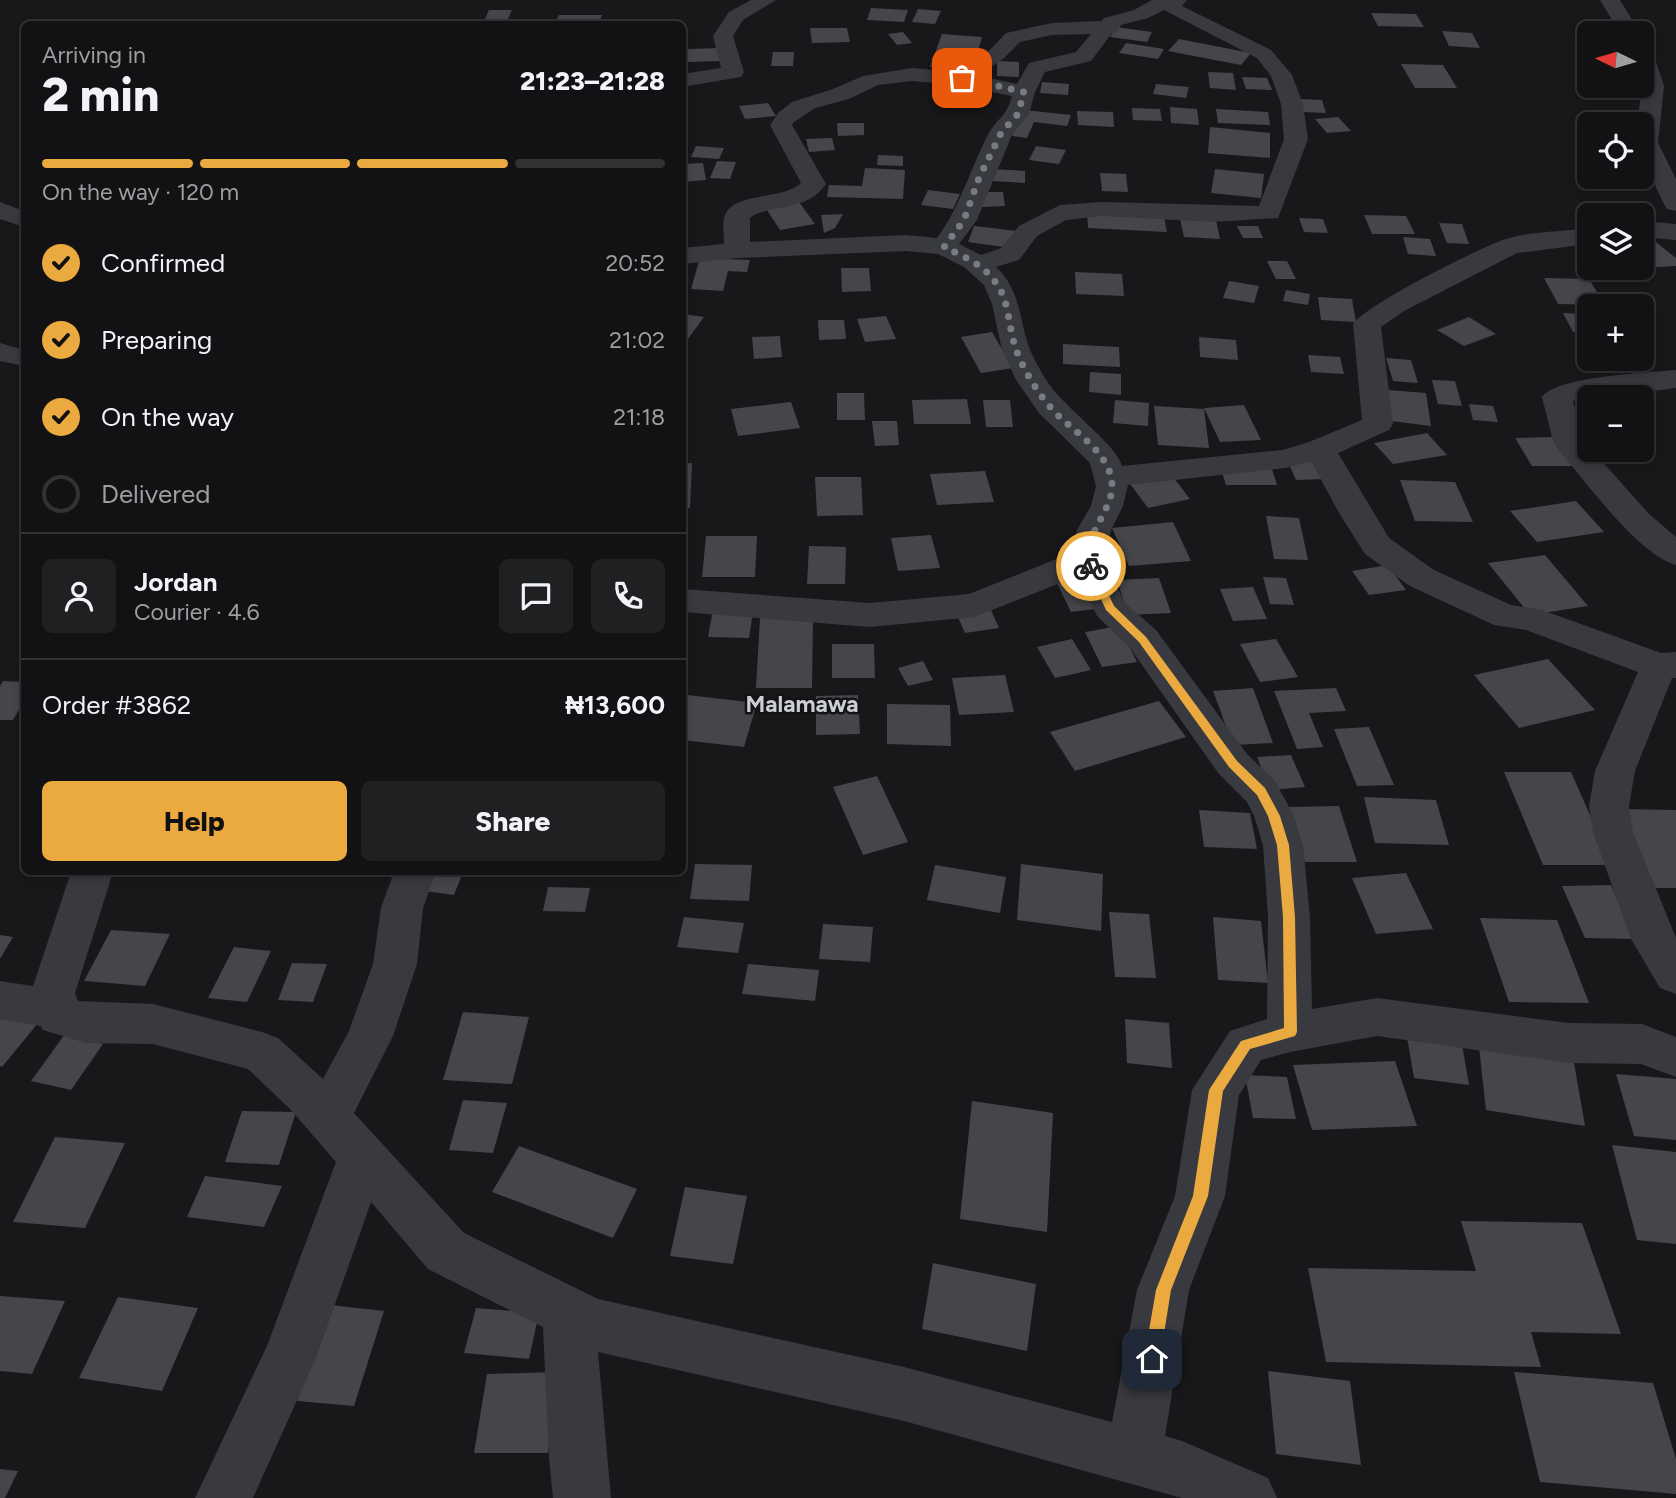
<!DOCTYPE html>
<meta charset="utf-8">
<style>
body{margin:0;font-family:Figtree,sans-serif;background:#1f2022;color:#f1f3f6;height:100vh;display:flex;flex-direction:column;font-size:26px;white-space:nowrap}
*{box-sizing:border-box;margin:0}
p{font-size:23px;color:#9c9ea0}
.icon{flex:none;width:38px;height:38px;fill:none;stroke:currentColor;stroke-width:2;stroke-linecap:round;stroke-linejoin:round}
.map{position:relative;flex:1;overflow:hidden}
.panel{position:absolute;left:21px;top:21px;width:665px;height:854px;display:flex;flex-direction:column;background:#121214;border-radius:10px;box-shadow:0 4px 10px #0003,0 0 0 2px #313234}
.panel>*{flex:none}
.needle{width:46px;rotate:275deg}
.controls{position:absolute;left:1577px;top:21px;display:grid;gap:14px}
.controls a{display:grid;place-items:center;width:77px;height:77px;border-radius:10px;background:#121214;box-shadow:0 4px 10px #0003,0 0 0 2px #313234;font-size:35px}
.pin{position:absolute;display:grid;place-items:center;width:60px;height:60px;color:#fff;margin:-30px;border-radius:14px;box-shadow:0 4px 10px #0006}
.courier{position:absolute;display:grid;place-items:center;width:70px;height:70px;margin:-35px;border:5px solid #eaaa3f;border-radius:50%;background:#fff;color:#222;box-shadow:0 2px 9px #0007}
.overview em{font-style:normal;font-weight:800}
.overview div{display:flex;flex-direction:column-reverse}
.overview{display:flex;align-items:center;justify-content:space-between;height:119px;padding:0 21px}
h1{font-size:46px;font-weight:800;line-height:52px}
.bar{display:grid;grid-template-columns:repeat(4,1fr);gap:10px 7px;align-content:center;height:84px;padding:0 21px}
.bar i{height:9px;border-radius:5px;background:#313234}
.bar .active{background:#eaaa3f}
.bar p{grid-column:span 4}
.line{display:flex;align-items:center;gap:18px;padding:0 21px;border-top:2px solid #313234}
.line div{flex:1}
.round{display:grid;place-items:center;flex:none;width:74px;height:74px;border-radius:10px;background:#1f2022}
ol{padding:0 21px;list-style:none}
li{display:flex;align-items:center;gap:21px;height:77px}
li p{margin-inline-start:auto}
li .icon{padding:7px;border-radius:50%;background:#eaaa3f;color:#111;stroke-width:4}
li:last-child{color:#9c9ea0}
li i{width:38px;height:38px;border:4px solid #313234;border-radius:50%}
.action{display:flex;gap:14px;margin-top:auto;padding:14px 21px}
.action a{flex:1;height:80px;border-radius:10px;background:#eaaa3f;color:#111;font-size:28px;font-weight:800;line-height:80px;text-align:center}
.action a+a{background:#1f2022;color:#f1f3f6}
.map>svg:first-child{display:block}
.building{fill:#45464a}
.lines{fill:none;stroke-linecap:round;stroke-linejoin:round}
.minor{fill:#393a3f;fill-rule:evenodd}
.route{fill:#eaaa3f}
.done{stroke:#787b81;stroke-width:7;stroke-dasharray:0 12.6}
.labels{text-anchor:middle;stroke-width:5;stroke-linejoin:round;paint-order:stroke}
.quarter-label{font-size:23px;font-weight:bold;fill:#cbced5;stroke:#131315}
</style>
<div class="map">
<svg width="1676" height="1498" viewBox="0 0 1676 1498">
<rect width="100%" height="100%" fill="#18181a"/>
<path class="building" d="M871,8L908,10L904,22L867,20Z
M918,9L941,11L935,24L912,22Z
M489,10H512L507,21H484Z
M1371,13L1416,14L1424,27L1378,26Z
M559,15H602L598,24H554Z
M1116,27L1152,32L1147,42L1110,37Z
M810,28H847L850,42L812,43Z
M1442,31L1472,33L1480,48L1449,46Z
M903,32L912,43L897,45L888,34Z
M942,34L982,37L972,71L930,67Z
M1179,39L1251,53L1241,65L1168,51Z
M1126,43L1164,49L1158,59L1119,53Z
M721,48V61L688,62V49Z
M773,52H794L793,66H771Z
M997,61L1019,62V77L997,76Z
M1401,64L1443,65L1457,88H1415Z
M1208,72L1233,73L1236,90L1210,88Z
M1242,77L1267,78L1272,90L1246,89Z
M1042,82L1069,84L1068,95L1040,93Z
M1156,84L1189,87L1186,98L1153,94Z
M1299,99L1322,100L1326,113L1303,112Z
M768,103L776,116L745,119L739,106Z
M1170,107L1197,109L1199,125L1171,123Z
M1132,108L1160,109L1162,121L1133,120Z
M1216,109L1268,112L1270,125L1218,123Z
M1024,110L1071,115L1067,126L1034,122L1027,138L1012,136Z
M1077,111L1113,112L1114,127L1078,125Z
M1338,117L1351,131L1327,133L1315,119Z
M837,123H864V135L838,136Z
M1210,127L1270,133V158L1208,153Z
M832,138L835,150L809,152L806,139Z
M696,146L724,148L719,159L691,157Z
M1036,146L1066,150L1059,164L1029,160Z
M878,155L903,156V166L877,165Z
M717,161L736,162L730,179L710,178Z
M703,163L706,180L682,182V164Z
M865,168L905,170L903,199L827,197L829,185L862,186Z
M992,169L1025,171V183L991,181Z
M1215,169L1264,174L1261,198L1211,193Z
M1100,173L1126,174L1128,192L1102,191Z
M928,190L960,194L953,209L921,205Z
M979,192H1003L1005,206L981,207Z
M799,202L815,224L780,230L765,207Z
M1087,213L1164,216L1167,232L1088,228Z
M843,214L835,228L824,233L821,215Z
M1364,215L1406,216L1415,234H1372Z
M1299,218L1323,219L1328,233L1304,232Z
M1180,219L1216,220L1220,239L1184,237Z
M1439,223L1462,224L1469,244L1447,243Z
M974,226L1017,231L1011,248L968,242Z
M1237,226H1258L1263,238H1243Z
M1648,236L1676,258V266L1642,268V237Z
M1403,237L1430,239L1436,256L1408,254Z
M700,258L750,260L747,272L728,271L723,291L691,289Z
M1267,261H1287L1296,279H1276Z
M841,268H869L871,291L842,292Z
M1075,272L1122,274L1124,296L1076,294Z
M1544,278L1589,279L1605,305L1558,304Z
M1229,281L1259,286L1254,303L1223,298Z
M1286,290L1310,294L1308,305L1283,301Z
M1318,297L1352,299L1356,322L1321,320Z
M1563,313L1587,314L1589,333L1573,332Z
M682,314L704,317L682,347Z
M886,316L896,339L865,342L857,319Z
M1469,317L1496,334L1464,346L1437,330Z
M818,320H844L846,339L819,340Z
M992,332L1013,368L981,373L961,337Z
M780,336L782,357L754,359L752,337Z
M1199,337L1236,340L1238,360L1200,357Z
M1063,344L1119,347L1120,367L1063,364Z
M1308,355L1340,357L1344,374L1311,372Z
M1386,358L1411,360L1418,383L1393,381Z
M1090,372L1121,374V395L1089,392Z
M1432,380L1455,381L1462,406L1438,404Z
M1387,390L1426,393L1431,426L1391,421Z
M837,393H864L865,420H837Z
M967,399L971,424H914L912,400Z
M983,400H1010L1013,427H986Z
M1115,400L1149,403L1148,426L1113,423Z
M791,402L800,428L738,436L731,409Z
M1469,404L1493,406L1498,422L1473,420Z
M1244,405L1261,440L1220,442L1204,408Z
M1154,406L1204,409L1209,448L1158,445Z
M872,421H897L899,445L875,446Z
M1572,423H1589V448Z
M1427,433L1447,455L1393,464L1374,443Z
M1555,437L1572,466H1532L1515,438Z
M1590,450H1632L1638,457L1596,458Z
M1314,459L1323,479L1296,480L1287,460Z
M692,463L690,508H682V464Z
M1220,466H1271L1277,485H1226Z
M985,471L994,502L937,505L930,474Z
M1170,473L1190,499L1148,508L1128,481Z
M815,477H861L863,515L817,516Z
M1400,480L1455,482L1473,522L1415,521Z
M1576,501L1604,532L1537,542L1510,511Z
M1266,516L1299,518L1308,560L1274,559Z
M1173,522L1191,561L1129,566L1112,528Z
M931,535L940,568L898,571L891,538Z
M706,536H757L755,577H702Z
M809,546L846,547L845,584H807Z
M1545,555L1588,606L1530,615L1488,563Z
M1388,565L1406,590L1369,595L1352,571Z
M1084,574L1102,608L1071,612L1055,579Z
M1263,577L1286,578L1294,605L1270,604Z
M1159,578L1171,613L1128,615L1117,580Z
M1253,587L1267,619L1233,621L1220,589Z
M713,610L753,612L749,638L708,637Z
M991,610L999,628L965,633L957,615Z
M760,618H813L812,688H756Z
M1119,626L1137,662L1102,667L1085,632Z
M1072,639L1091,670L1055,678L1037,647Z
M1276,639L1298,677L1260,682L1240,644Z
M832,644H874L875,678H832Z
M1548,659L1595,710L1519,728L1474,675Z
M923,661L933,680L908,686L898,668Z
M1005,675L1014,712L959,715L952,678Z
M3,681L24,682V701L13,720H0V686Z
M1253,688L1273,743L1233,745L1213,691Z
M1336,688L1346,711L1309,713L1323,747L1297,749L1274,691Z
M687,695L757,703L744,747L682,740V709Z
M858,695L860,734L816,735V696Z
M1159,701L1186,737L1075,771L1050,732Z
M887,704L950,705L951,746L887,744Z
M1369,727L1394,785L1357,786L1334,729Z
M1291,755L1305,787L1270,790L1257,757Z
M1504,772H1571L1612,865H1543Z
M877,776L908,842L863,855L833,787Z
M1364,797L1436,800L1449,845L1375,843Z
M1339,806L1357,862H1305L1288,807Z
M1617,809L1676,810V888H1654Z
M1199,810L1250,813L1257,849L1204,847Z
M695,864L752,865L749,901L690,899Z
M1021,864L1103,874L1101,931L1017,920Z
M935,865L1006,877L1000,913L927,900Z
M432,872H463L454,895L424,891Z
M533,872H589L588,877L532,874Z
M1406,873L1433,929L1376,934L1352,878Z
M1611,885L1635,939L1585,938L1562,886Z
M548,887L590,888L585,912L543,911Z
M1109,912L1149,914L1156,978L1115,977Z
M684,917L744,923L738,953L677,947Z
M1213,917L1261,921L1268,983L1218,980Z
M1480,918L1557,920L1589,1003L1509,1002Z
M823,924L873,927L870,962L819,959Z
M111,930L170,934L145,986L84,981Z
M0,935L13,937L0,959Z
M234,947L271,951L247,1002L208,998Z
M292,963L327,964L313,1002L278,1000Z
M748,964L819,970L815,1001L742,994Z
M463,1012L529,1017L512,1084L443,1080Z
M0,1015L38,1023L2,1067L0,1066Z
M1125,1019L1169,1023L1172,1068L1127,1063Z
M1406,1031L1461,1038L1469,1085L1414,1078Z
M65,1034L103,1044L71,1090L31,1081Z
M1479,1047L1574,1063L1585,1126L1486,1110Z
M1395,1061L1417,1126L1312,1130L1293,1065Z
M1616,1074L1676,1079V1140L1634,1136Z
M1245,1075L1287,1077L1296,1119L1253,1118Z
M463,1100L507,1103L493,1153L449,1150Z
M972,1101L1053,1113L1047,1232L960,1219Z
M242,1111L296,1112L279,1165L225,1162Z
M55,1137L125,1143L85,1228L13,1222Z
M1612,1145L1676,1152V1244L1637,1240Z
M519,1146L637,1189L613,1238L492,1192Z
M205,1176L282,1186L264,1227L187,1217Z
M685,1187L747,1196L733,1264L670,1256Z
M1461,1221L1582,1223L1621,1334L1531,1332L1541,1367L1326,1362L1308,1268L1476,1271Z
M933,1263L1036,1284L1027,1351L922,1329Z
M0,1296L65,1301L32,1374L0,1371Z
M118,1297L198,1308L162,1391L79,1378Z
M330,1305L384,1311L354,1406L297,1401Z
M476,1308L539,1313L529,1359L464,1353Z
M1268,1371L1350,1381L1361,1465L1276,1454Z
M558,1372L548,1453H474L487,1374Z
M1514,1372L1653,1383L1676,1459V1494L1540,1482Z
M0,1469L18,1471L5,1498H0Z"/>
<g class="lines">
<path class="minor" d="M751,0H776L743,20L733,36L744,72L741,77L682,87V74L721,68L713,36L729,12Z
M1152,0H1187L1182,6L1271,50L1292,75L1303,104L1308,139L1278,218L1213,222L1102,216L1066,220L1037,236L1019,260L996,267C1021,290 1019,320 1030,350C1034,359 1040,370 1045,378C1061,406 1116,443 1122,466L1283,450L1309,442L1362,420L1353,324C1366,305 1477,249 1503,240C1529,231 1562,232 1589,228V244L1517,253L1404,311L1381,327L1393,424L1389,430L1338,453L1389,538L1434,570L1511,605L1542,610L1661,653L1676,652V678H1672L1635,771L1629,806L1633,832L1676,938V994L1660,988L1631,939L1593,832L1589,806L1595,771L1638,672L1526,630L1494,625L1410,586L1365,554L1339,513L1311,461L1286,468L1128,485L1123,506L1111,530L1105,559L1124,602L1156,630L1247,754L1275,781L1294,816L1303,845L1310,917L1312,1009L1377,998L1569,1023L1642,1024L1676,1037V1077L1641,1064L1569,1063L1377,1036L1290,1052L1261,1060L1239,1095L1225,1196L1189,1290L1165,1436L1182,1441L1268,1478L1277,1498H1182L904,1421L598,1352L611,1498H553L549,1458L543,1327L428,1269L371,1202L316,1358L253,1498H195L267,1346L336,1162L291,1110L248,1069L153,1044L86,1043L43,1030L41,1026L0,1019V981L33,986L71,872H113L75,993L78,1001L153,1004L262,1032L278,1038L323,1079L349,1031L373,964L381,908L394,872H436L423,908L417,964L393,1036L354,1113L464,1233L598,1299L904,1367L1112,1422L1137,1290L1175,1196L1192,1090L1230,1031L1267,1019L1268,917L1263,845L1254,816L1247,802L1219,774L1130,648L1097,616L1078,576L974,617L870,627L682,612V589L870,603L969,594L1072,553L1077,530L1091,506L1096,486L1090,463L1039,413L1016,380L1002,350L992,304L984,285L964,267L938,254L906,251L737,258L682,264V248L724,244C724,235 722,223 725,215C734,192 784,200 801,183L770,125L778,113L792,102L833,89L863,76L912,68L957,72L990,50L1006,33L1052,23L1101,21L1104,18L1134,10ZM1164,10L1257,58L1271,76L1281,104L1284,139L1259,206L1102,202L1060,205L1019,226L1001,248L981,255L959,244L977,220L1012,135L1029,114L1035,92L1045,72L1091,61L1112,33L1118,31L1121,25L1148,18ZM1091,34L1076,52L1029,63L1017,84L979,76L1004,58L1020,42L1052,35ZM912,81L950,84L1012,96C1006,118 998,117 989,133C970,168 961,206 937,238L906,235L750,242V218L754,215C780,204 808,210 826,184L792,125L794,122L815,108L849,99L878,85Z
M1600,0H1620L1640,33H1620Z
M1642,47L1649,49L1653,53L1664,86L1658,143L1676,179V211L1667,209L1664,204L1642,158V124H1637L1642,86Z
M0,202L24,211V227L0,219Z
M1642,221L1676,224V240L1642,237Z
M0,343L24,350V366L0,361Z
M1676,370V388L1573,401L1583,439L1589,450H1592L1649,514L1676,537V565C1637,554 1584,479 1557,448L1553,441L1542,397C1557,376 1648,373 1676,370Z"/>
</g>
<path class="route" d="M1087,564H1094L1114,606L1146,637L1237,761L1265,788L1280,816L1289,845L1295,917L1297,1032L1295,1036L1250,1049L1223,1091L1208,1196L1171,1290L1160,1359L1158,1364L1152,1367L1147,1364L1144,1359L1156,1290L1193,1196L1209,1090L1241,1041L1284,1028L1283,917L1277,845L1268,816L1257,795L1229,767L1139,642L1106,610L1086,566Z"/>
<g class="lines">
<path class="done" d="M962,78L1024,92L1018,114L1001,133L979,178L964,220L944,247C963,256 984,265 996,283C1010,302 1008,327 1016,349C1023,369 1037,392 1051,408C1071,431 1112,452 1112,486C1112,513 1079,539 1091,566"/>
</g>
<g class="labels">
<g class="quarter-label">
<text x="802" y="712">Malamawa</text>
</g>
</g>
</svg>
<div class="controls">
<a><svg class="needle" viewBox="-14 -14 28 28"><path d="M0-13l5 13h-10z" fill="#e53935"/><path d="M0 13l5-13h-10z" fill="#9c9ea0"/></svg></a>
<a><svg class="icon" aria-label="locate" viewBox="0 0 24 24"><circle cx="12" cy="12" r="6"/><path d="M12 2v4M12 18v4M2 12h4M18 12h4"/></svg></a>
<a><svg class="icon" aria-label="layers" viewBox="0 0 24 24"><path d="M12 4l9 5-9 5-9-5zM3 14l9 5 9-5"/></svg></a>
<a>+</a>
<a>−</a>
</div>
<div class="pin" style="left:962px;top:78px;background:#ea580c"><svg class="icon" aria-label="bag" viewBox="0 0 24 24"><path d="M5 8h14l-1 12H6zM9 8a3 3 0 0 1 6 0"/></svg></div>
<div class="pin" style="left:1152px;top:1359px;background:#1f2937"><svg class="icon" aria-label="home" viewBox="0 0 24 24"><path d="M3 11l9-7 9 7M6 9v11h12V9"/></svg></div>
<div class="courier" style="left:1091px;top:566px"><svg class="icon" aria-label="bike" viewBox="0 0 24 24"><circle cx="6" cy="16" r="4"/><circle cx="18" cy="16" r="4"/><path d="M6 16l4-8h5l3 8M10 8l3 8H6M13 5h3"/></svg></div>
<section class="panel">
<div class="overview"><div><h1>2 min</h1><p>Arriving in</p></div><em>21:23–21:28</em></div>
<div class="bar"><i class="active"></i><i class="active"></i><i class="active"></i><i></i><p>On the way · 120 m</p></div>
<ol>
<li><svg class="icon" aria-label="check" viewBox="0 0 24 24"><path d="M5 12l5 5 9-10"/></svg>Confirmed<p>20:52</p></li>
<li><svg class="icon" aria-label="check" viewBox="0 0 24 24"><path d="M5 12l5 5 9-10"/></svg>Preparing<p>21:02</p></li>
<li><svg class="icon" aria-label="check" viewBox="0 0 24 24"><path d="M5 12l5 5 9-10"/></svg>On the way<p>21:18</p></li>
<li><i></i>Delivered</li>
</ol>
<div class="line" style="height:126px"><a class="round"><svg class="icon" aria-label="person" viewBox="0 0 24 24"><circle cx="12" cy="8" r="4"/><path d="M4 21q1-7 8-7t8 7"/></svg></a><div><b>Jordan</b><p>Courier · 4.6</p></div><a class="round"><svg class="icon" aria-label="chat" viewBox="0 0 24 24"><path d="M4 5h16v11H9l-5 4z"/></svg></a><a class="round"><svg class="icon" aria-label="phone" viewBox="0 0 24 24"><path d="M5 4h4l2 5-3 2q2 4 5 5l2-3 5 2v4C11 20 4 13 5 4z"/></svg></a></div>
<div class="line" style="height:91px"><div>Order #3862</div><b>₦13,600</b></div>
<div class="action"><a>Help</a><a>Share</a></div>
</section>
</div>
